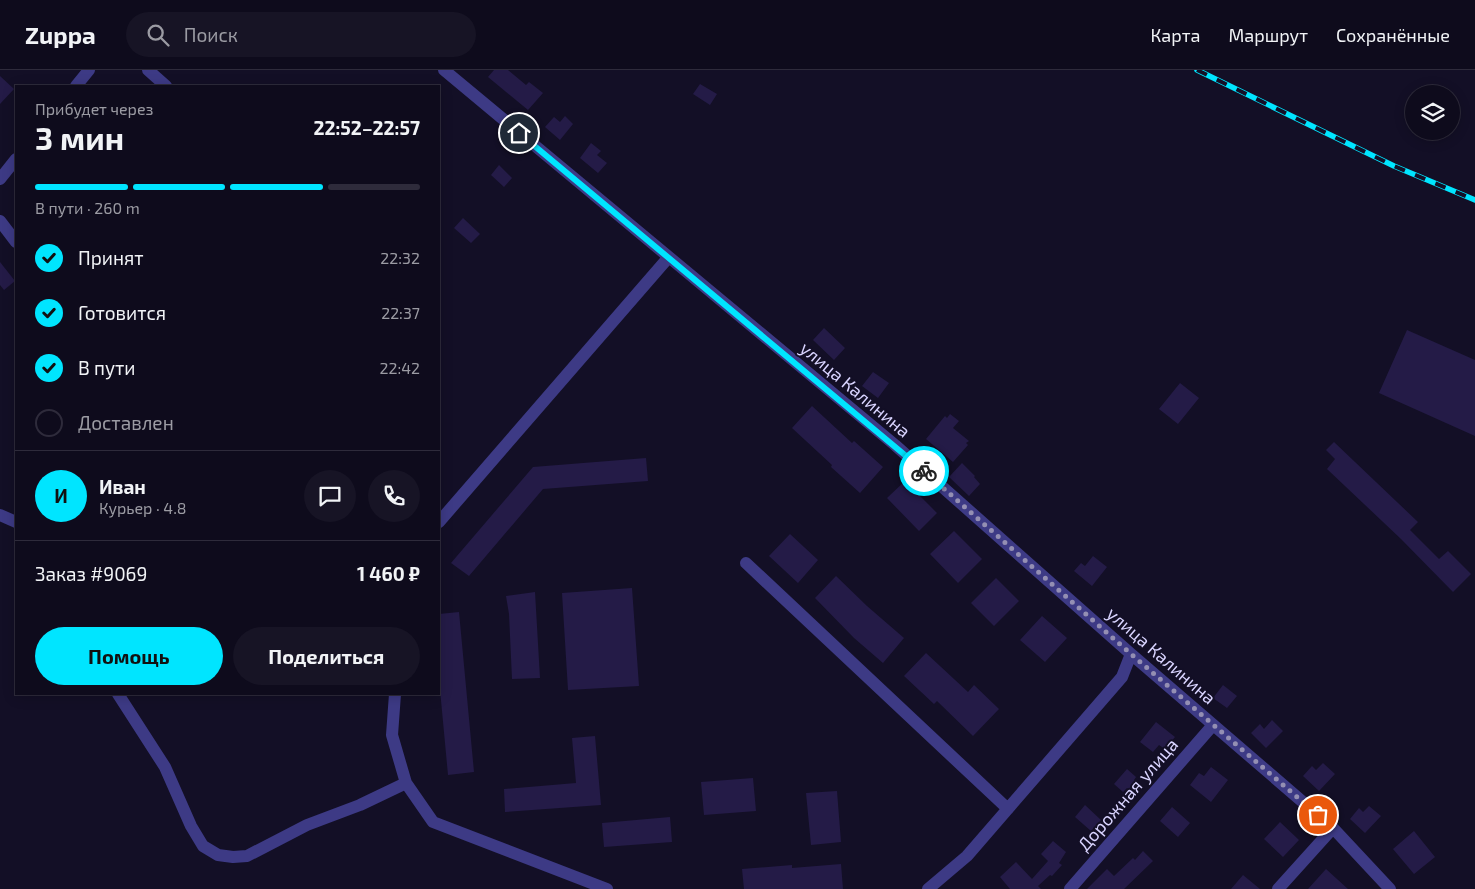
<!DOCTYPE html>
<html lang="ru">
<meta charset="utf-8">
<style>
body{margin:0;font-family:"Exo 2",sans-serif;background:#171425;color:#f1f3f6;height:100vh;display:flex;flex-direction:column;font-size:19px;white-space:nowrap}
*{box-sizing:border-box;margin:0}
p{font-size:16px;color:#9b9ba3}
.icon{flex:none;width:28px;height:28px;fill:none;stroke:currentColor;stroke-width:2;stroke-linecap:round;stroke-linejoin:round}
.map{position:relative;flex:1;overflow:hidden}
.sheet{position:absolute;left:15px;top:15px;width:425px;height:610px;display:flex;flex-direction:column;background:#0e0b1c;border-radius:0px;box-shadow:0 2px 12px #0003,0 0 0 1px #2e2b3b}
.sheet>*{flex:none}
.fabs{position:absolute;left:1405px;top:15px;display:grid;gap:10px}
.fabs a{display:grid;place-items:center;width:55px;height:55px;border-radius:50%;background:#0e0b1c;box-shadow:0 2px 12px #0003,0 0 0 1px #2e2b3b;font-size:25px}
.pin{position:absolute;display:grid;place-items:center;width:42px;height:42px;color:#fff;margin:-21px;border:2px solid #fff;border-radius:50%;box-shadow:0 1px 5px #0007}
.courier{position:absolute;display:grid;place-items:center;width:50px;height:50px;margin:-25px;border:4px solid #00e5ff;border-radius:50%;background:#fff;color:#222;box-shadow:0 1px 6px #0007}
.head em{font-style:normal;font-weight:700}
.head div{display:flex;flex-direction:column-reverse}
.head{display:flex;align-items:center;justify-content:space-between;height:85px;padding:0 20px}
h1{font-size:32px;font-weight:700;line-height:38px}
.bar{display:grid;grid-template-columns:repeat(4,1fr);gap:8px 5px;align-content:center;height:60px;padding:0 20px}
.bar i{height:6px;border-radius:4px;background:#2e2b3b}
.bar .on{background:#00e5ff}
.bar p{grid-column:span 4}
.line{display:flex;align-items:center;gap:12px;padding:0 20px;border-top:1px solid #2e2b3b}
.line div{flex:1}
.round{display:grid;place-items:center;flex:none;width:52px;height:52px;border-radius:26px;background:#171425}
ol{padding:0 20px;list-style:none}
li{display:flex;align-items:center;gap:15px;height:55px}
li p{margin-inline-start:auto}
li .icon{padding:5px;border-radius:50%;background:#00e5ff;color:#111;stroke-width:4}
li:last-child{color:#9b9ba3}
li i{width:28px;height:28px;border:2px solid #2e2b3b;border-radius:50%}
.primary-button{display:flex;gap:10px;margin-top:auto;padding:10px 20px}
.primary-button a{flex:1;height:58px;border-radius:30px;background:#00e5ff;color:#111;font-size:20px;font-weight:700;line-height:58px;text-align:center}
.primary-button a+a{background:#171425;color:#f1f3f6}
header{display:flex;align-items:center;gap:30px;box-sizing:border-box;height:70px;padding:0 25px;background:#0e0b1c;border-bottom:1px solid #2e2b3b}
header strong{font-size:24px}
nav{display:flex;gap:28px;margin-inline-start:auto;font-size:18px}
.search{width:350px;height:45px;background:#171425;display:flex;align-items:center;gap:12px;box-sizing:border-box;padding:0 18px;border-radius:28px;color:#9b9ba3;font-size:19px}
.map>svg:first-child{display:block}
.building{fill:#241b47}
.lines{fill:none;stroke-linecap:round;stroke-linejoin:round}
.minor{stroke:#3d3a85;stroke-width:12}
.rail-casing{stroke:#00e5ff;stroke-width:5.5}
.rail{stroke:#130f26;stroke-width:4;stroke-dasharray:11;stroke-linecap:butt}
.done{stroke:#948fb3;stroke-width:5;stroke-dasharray:0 9}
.route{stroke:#00e5ff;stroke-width:6}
.labels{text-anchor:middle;stroke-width:4;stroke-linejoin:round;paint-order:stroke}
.street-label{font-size:18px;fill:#d9d4ff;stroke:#130f26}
</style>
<header>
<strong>Zuppa</strong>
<div class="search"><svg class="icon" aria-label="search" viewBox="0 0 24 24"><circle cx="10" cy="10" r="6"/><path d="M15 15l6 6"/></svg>Поиск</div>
<nav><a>Карта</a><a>Маршрут</a><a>Сохранённые</a></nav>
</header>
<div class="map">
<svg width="1475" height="819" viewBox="0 0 1475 819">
<rect width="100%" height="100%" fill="#130f26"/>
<path class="building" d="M494,0H508L526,15L529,12L543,23L528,40L488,7Z
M0,6L14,19L0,34Z
M700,14L717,24L710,35L693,24Z
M565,46L573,54L560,70L545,57L554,47L560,52Z
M591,73L601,81L597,85L607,93L598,103L580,88Z
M499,95L512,108L504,117L491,105Z
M463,148L480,164L471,173L454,158Z
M0,192L15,211L4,220L0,215Z
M824,258L845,278L834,290L813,270Z
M1407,260L1475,290V366L1379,323Z
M873,302L889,313L878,328L862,316Z
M1180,313L1199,328L1178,354L1159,339Z
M812,336L852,373L854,371L883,397L860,423L831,397L832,395L792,358Z
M950,344L959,351L953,358L969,371L966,373L968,375L953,392L926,369L945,346L947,348Z
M1334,372L1418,452L1410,460L1439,489L1448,481L1471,504L1453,522L1401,469L1327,399L1335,389L1326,380Z
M646,388L648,411L543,419L469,506L451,493L533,397Z
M962,393L975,406L974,407L980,414L969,426L949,407Z
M905,411L937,443L919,461L887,428Z
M954,461L982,489L958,513L930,484Z
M790,464L818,490L798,513L769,486Z
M1093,486L1107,497L1092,516L1074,501L1081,493L1085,496Z
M836,506L867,536L904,568L883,593L854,568L815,528Z
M996,508L1019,531L994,556L971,533Z
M632,518L639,616L568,620L562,523Z
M535,522L540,608L512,609L509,544L506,526Z
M459,542L474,702L448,705L439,609V544Z
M1042,546L1067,568L1045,592L1020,570Z
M926,583L968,622L974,615L999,639L973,666L937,631L934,634L904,606Z
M1223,615L1237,626L1227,638L1213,628Z
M1272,650L1283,661L1266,678L1251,663L1260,654L1264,659Z
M1156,652L1175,667L1165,679L1159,675L1153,682L1140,672Z
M595,666L601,735L505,742L504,719L576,713L572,668Z
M1323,693L1335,704L1319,721L1303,706L1312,696L1316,700Z
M1211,697L1228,710L1211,732L1190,715L1199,703L1204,706Z
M1127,699L1136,707L1134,710L1138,713L1131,722L1127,718L1123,722L1114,714Z
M753,708L756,741L704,745L701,712Z
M837,721L841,772L811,775L806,723Z
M1085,735L1101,750L1091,761L1075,747Z
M1369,736L1381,746L1365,763L1350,749L1359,738L1363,742Z
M1172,737L1190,753L1178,767L1160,751Z
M670,747L672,772L604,777L602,753Z
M1280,752L1299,770L1283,787L1264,769Z
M1414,761L1435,787L1414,804L1393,779Z
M1053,771L1066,782L1059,793L1062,795L1052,806L1050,805L1038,816L1041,819H1010L1000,807L1016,792L1032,809L1048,791L1041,784Z
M1143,781L1153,791L1124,819H1087L1107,799L1114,806L1133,788L1135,790Z
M841,794L843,819H744L742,799L792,795V798Z
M1326,799L1348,819H1308Z
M1243,805L1260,819H1231Z"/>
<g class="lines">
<path class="minor" d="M148,0L166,16
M444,0L895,375L1131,584L1333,758L1390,819
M76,16L89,0
M0,109L16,89
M0,151L16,172
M0,445L16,452
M439,452L668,188
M746,493L1008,739
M118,624L165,697L191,756L203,776L218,785L233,787L247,786L307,755L360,735L406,713
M395,624L392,665L406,713L433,752L607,819
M928,819L967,786L1122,607L1131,584
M1070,819L1213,655
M1278,819L1333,758"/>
<g class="rail-casing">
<path id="rail" d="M1197,0L1394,96L1475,130"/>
</g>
<use href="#rail" class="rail"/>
</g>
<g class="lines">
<path class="done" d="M924,401L1131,584L1318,745"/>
<path class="route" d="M519,63L924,401"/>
</g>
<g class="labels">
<g class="street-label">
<text transform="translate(855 320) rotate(40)" y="6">улица Калинина</text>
<text transform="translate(1161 586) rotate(41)" y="6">улица Калинина</text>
<text transform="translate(1128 725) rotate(-49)" y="6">Дорожная улица</text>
</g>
</g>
</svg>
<div class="fabs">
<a><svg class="icon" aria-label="layers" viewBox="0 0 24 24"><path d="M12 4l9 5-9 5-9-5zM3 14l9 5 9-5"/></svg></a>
</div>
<div class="pin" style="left:1318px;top:745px;background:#ea580c"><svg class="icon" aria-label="bag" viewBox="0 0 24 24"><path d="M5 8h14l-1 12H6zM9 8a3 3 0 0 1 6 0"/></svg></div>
<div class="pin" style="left:519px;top:63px;background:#1f2937"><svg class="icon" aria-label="home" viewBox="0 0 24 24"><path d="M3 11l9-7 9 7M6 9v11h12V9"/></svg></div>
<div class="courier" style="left:924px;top:401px"><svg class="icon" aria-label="bike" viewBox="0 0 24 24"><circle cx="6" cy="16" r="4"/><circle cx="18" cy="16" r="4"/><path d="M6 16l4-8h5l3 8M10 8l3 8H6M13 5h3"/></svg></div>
<section class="sheet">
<div class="head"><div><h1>3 мин</h1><p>Прибудет через</p></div><em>22:52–22:57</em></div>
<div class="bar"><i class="on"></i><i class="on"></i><i class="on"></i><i></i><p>В пути · 260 m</p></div>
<ol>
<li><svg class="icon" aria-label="check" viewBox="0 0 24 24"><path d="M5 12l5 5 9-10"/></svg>Принят<p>22:32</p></li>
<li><svg class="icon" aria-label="check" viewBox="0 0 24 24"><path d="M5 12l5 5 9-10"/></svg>Готовится<p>22:37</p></li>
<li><svg class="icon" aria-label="check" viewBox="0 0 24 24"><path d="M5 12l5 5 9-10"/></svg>В пути<p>22:42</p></li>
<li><i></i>Доставлен</li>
</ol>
<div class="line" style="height:90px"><b class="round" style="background:#00e5ff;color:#111">И</b><div><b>Иван</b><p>Курьер · 4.8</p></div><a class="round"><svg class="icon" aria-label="chat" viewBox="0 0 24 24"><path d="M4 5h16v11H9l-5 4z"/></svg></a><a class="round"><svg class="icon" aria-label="phone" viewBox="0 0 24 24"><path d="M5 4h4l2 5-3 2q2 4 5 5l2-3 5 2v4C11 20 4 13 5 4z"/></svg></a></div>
<div class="line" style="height:65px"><div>Заказ #9069</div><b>1 460 ₽</b></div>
<div class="primary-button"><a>Помощь</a><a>Поделиться</a></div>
</section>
</div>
